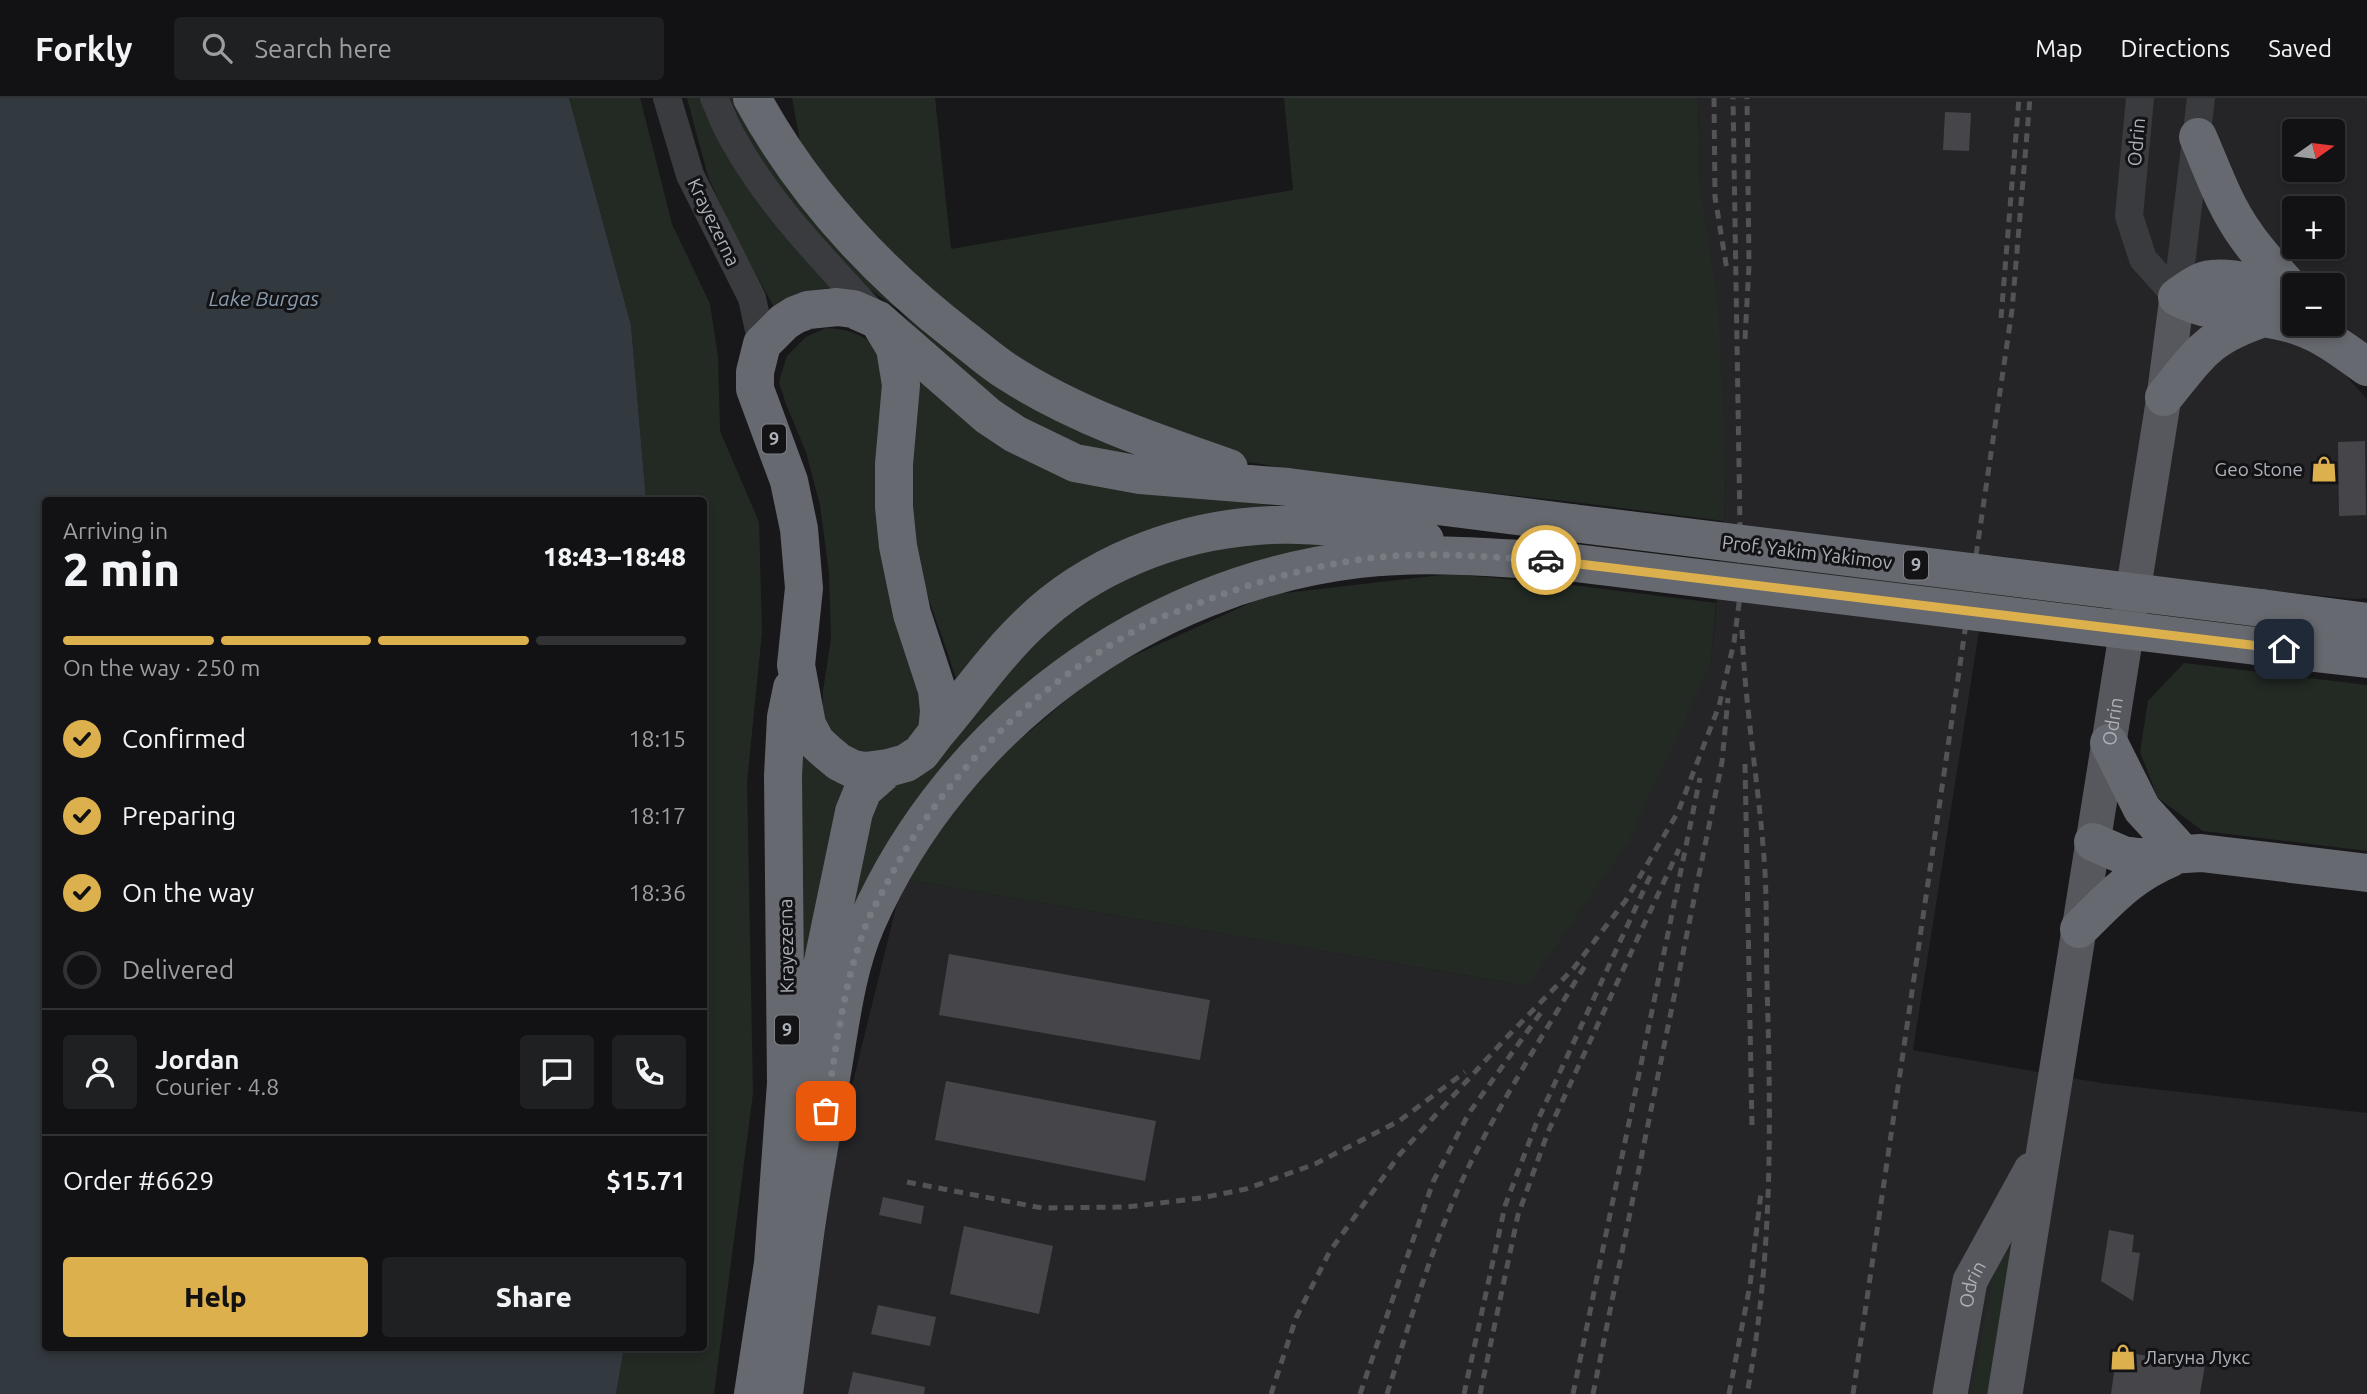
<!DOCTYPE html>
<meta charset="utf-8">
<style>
body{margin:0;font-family:Ubuntu,sans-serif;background:#1f2022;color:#f1f3f6;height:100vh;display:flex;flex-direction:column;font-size:26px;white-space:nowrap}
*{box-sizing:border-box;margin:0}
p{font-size:23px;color:#9c9ea0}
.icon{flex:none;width:38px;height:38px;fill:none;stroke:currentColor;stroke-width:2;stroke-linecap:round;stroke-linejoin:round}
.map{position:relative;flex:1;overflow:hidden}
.side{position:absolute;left:42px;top:399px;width:665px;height:854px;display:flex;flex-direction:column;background:#121214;border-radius:7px;box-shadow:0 4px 10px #0003,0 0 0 2px #313234}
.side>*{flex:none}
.needle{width:46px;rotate:76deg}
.fabs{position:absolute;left:2282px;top:21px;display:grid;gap:14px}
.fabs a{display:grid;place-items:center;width:63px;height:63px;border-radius:7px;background:#121214;box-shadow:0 4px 10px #0003,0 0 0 2px #313234;font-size:35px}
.pin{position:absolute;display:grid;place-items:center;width:60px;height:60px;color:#fff;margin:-30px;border-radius:14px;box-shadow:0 4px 10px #0006}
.courier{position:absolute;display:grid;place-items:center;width:70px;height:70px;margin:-35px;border:5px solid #ddb04e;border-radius:50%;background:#fff;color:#222;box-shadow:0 2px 9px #0007}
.overview em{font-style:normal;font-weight:800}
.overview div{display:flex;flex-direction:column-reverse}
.overview{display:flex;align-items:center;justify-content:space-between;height:119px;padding:0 21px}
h1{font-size:46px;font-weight:800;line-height:52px}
.bar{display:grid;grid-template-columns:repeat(4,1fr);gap:10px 7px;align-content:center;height:84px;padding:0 21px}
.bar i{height:9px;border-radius:5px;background:#313234}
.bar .current{background:#ddb04e}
.bar p{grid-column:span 4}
.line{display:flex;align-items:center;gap:18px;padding:0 21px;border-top:2px solid #313234}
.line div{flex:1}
.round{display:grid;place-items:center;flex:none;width:74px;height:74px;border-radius:7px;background:#1f2022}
ol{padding:0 21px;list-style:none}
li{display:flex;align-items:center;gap:21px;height:77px}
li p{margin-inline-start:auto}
li .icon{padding:7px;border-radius:50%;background:#ddb04e;color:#111;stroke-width:4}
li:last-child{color:#9c9ea0}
li i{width:38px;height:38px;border:4px solid #313234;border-radius:50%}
.action{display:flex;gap:14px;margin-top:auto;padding:14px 21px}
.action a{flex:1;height:80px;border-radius:7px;background:#ddb04e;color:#111;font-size:28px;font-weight:800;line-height:80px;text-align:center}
.action a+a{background:#1f2022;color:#f1f3f6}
header{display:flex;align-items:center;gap:42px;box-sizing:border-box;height:98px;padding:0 35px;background:#121214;border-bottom:2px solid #313234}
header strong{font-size:33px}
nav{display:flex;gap:38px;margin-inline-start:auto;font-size:24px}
.search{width:490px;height:63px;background:#1f2022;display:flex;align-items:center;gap:18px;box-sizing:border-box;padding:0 24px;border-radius:7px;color:#9c9ea0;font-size:26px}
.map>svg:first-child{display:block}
.built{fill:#252527;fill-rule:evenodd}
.green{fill:#232a24}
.water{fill:#32393f}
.building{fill:#46464a}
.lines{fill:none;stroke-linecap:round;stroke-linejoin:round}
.minor{stroke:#3a3b3f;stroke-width:28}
.major{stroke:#56585d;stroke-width:35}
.highway{stroke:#66696f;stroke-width:38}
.rail{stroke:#515357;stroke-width:5;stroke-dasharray:9 7;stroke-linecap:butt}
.highway-bridge{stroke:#66696f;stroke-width:38}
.done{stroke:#787b81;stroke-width:7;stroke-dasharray:0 12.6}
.route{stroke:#ddb04e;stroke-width:9}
.labels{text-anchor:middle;stroke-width:6;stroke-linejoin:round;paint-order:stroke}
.shield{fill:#131315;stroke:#7e8187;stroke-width:2}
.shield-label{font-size:18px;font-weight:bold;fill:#acb0b8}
.street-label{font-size:19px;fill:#acb0b8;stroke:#131315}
.poi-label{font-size:19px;fill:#acb0b8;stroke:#131315;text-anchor:end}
.water-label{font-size:21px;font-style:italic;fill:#889caf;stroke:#131315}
</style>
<header>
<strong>Forkly</strong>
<div class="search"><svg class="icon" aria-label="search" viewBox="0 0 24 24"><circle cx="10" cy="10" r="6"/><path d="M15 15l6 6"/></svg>Search here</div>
<nav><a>Map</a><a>Directions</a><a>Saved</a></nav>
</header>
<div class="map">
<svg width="2367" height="1296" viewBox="0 0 2367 1296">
<rect width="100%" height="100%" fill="#18181a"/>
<path class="built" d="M1698,0H2367V252L2322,251L2367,301V500L2355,501L2264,492L1991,457L1913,952L2101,985L2367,1015V1296H803L835,1057L903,781L1528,888L1711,565L1724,423L1726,375L1700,90ZM2294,33H2333V72H2294ZM2294,110H2333V149H2294ZM2294,187H2333V226H2294Z"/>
<path class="green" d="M569,0H640L672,126L710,206L718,259L720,333L759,424L762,534L747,684L753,995L714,1296H616L624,1250H704V402H646L631,227Z
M687,0H704L838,189C813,191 795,196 775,211L731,130L708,78Z
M725,0H744L835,135L1159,370L1031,332L936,253L898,211L859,184L770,80Z
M792,0H935L951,151L1293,92L1284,0H1698L1700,90L1718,208L1726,375L1724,423L1574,404L1344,379L1241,363L1119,318L1001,253L888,158L802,54Z
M826,230C853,232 861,236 883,254L926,623L894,655L850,654L835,641L823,620V593L831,541L829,475L820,407L806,354L786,306L779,284L787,258L806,239Z
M917,266L958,305L1223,401L1362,420L1128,446L960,594C946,543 923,496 914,444C903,386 913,324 917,266Z
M1346,444L1288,467L991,629L839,881L869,702L1032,533L1179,449Z
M1450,476L1564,486L1716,505L1711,565L1628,744L1528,888L903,781L985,671L1102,572L1268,497Z
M2184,565L2367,587V753L2203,733L2158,700L2140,654L2148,603Z
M810,654L858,684L803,936L797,659Z
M1998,1154L2010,1155L1988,1296H1971Z"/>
<path class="water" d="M0,0H569L631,227L646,402H46V1250H624L616,1296H0Z"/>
<path class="building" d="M1945,14L1971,15L1969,53L1943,52Z
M2365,343L2366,417L2339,418L2338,344Z
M949,856L1210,902L1200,962L939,917Z
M946,983L1156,1023L1145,1083L935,1042Z
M883,1099L924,1108L921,1126L879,1117Z
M964,1128L1053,1148L1039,1216L950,1196Z
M2109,1132L2134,1137L2132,1154L2140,1155L2133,1203L2101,1183Z
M878,1207L936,1219L930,1248L871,1236Z
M2117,1253L2205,1267L2200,1296H2111Z
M853,1274L925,1289L924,1296H848Z"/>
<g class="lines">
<path class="minor" d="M667,0L690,77L752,200L762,246
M714,0C720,13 725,27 732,39C769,107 825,163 877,220
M2140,0L2129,118L2143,161L2177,199
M2177,199L2201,0"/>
<g class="major">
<path id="s1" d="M1950,1296L1970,1183L2031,1072"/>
<path id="s2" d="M2005,1296L2164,299L2177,199"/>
</g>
<path class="highway" d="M752,0C803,94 875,172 960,238C975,249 990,263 1006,273C1074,317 1153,344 1229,370
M2198,39C2212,71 2224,107 2245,136C2259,157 2277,175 2294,194
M2294,198C2269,190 2239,178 2212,181C2199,182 2187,192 2177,199C2211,217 2250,215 2287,225C2318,232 2342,251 2367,269
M878,222L895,250L901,287L894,366V409L898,448L912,516L937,592L939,613L937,634L921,655L906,665L888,670L865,673L853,671L839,664L827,654L816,644L807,627L796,567L804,490L799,431L789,383L755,291V274L762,246L784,224L795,217L808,212L837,209L853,211L878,222L988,318L1015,336L1075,365L1140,377L1288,389L1572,425
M2164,299C2200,255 2207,239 2264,220
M2261,510L2367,524
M2256,548L2367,561
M937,634C968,598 995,558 1030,525C1089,468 1174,434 1256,428C1312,423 1370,433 1425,442
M2109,645L2142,711L2175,747
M2093,744L2123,757L2138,759L2201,755L2367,775
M2079,831C2111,800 2129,778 2171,760
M810,969L817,892L854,714L863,692L888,670
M753,1296L773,1165L786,985L783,678L786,619L792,590
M784,1296C791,1245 797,1195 804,1144C811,1091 821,1039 830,986C840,932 845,874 867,824C954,627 1147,486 1360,461C1429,453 1498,460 1567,464"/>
<path class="rail" d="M1714,0L1715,99L1727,172
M2001,220L2019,0
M1745,241L1749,167L1747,0
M1742,532C1745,613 1760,693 1765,774C1767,811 1766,848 1767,885C1771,1025 1773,1158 1747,1296
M1745,666L1752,1030
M907,1084L1042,1110L1127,1109L1201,1100L1246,1091L1315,1066L1399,1023L1465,974
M1271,1296L1296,1220L1330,1153L1400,1056L1506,940L1573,871L1626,802L1678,714L1719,608L1734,544L1741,490L1733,0
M1360,1296L1433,1084L1469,1015L1542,913
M1387,1296C1412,1218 1436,1133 1473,1060C1507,994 1547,930 1586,866
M1464,1296L1505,1108L1536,1026L1653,772
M1480,1296L1518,1117L1548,1034L1679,751
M1573,1296L1700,680
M1593,1296L1722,664L1728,600
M1729,1296L1750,1187L1761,1095
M1853,1296L2012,212L2030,0"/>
<path class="highway-bridge" d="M1572,425L2261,510
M1567,464L2256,548"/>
</g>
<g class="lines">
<path class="done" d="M826,1013C836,950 843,887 866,827C871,813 880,799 887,785C944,675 1036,586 1145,527C1157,520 1171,516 1184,511C1240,488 1296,472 1356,462C1419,452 1483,459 1546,462"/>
<path class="route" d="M1546,462L2284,551"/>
</g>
<defs>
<g id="shop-bare" transform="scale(2.1)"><path d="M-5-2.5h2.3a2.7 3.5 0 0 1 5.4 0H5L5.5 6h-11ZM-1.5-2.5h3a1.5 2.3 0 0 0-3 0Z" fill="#ddb04e" stroke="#131315" stroke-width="2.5" paint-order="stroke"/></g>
</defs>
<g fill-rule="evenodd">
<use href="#shop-bare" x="2324" y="371"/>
<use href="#shop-bare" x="2123" y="1259"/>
</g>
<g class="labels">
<g class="shield">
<rect x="762" y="326.5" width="24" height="29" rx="5"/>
<rect x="1904" y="452.5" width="24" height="29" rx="5"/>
<rect x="775" y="917.5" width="24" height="29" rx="5"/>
</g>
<g class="shield-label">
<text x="774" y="347">9</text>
<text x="1916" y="473">9</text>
<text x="787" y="938">9</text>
</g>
<g class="street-label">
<text transform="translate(2136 44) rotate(-85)" y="7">Odrin</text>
<text transform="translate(714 124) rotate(64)" y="7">Krayezerna</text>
<text transform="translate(1807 454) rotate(7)" y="7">Prof. Yakim Yakimov</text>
<text dy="7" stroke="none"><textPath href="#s2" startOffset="681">Odrin</textPath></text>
<text transform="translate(786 848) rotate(-91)" y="7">Krayezerna</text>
<text dy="7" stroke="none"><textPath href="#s1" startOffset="112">Odrin</textPath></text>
</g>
<g class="poi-label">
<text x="2303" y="378">Geo Stone</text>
<text x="2144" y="1266" text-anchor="start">Лагуна Лукс</text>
</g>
<g class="water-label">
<text x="264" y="208">Lake Burgas</text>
</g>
</g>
</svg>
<div class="fabs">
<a><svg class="needle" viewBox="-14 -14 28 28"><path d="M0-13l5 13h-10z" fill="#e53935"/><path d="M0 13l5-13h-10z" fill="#9c9ea0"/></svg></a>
<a>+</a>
<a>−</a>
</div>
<div class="pin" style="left:826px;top:1013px;background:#ea580c"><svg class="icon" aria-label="bag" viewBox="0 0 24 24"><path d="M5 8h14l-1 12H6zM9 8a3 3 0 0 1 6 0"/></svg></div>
<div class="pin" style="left:2284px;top:551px;background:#1f2937"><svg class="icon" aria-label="home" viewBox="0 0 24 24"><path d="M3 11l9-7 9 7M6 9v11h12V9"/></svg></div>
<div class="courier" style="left:1546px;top:462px"><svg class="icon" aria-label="car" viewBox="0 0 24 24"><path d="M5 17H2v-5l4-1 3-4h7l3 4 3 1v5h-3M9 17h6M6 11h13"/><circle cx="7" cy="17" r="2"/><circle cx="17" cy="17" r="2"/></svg></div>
<section class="side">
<div class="overview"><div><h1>2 min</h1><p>Arriving in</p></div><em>18:43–18:48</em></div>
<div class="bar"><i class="current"></i><i class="current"></i><i class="current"></i><i></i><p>On the way · 250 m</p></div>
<ol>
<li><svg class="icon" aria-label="check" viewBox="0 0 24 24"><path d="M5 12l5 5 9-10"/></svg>Confirmed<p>18:15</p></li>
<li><svg class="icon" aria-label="check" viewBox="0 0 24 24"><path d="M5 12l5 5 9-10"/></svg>Preparing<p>18:17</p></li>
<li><svg class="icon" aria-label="check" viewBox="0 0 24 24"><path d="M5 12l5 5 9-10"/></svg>On the way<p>18:36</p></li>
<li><i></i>Delivered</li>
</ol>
<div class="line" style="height:126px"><a class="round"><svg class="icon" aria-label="person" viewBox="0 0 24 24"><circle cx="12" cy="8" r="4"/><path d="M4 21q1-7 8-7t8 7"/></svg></a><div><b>Jordan</b><p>Courier · 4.8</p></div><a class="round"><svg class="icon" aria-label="chat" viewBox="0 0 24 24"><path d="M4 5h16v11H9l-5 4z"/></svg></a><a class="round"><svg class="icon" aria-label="phone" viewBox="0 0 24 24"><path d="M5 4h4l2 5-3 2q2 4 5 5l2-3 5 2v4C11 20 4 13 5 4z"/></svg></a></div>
<div class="line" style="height:91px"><div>Order #6629</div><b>$15.71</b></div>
<div class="action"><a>Help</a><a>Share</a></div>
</section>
</div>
